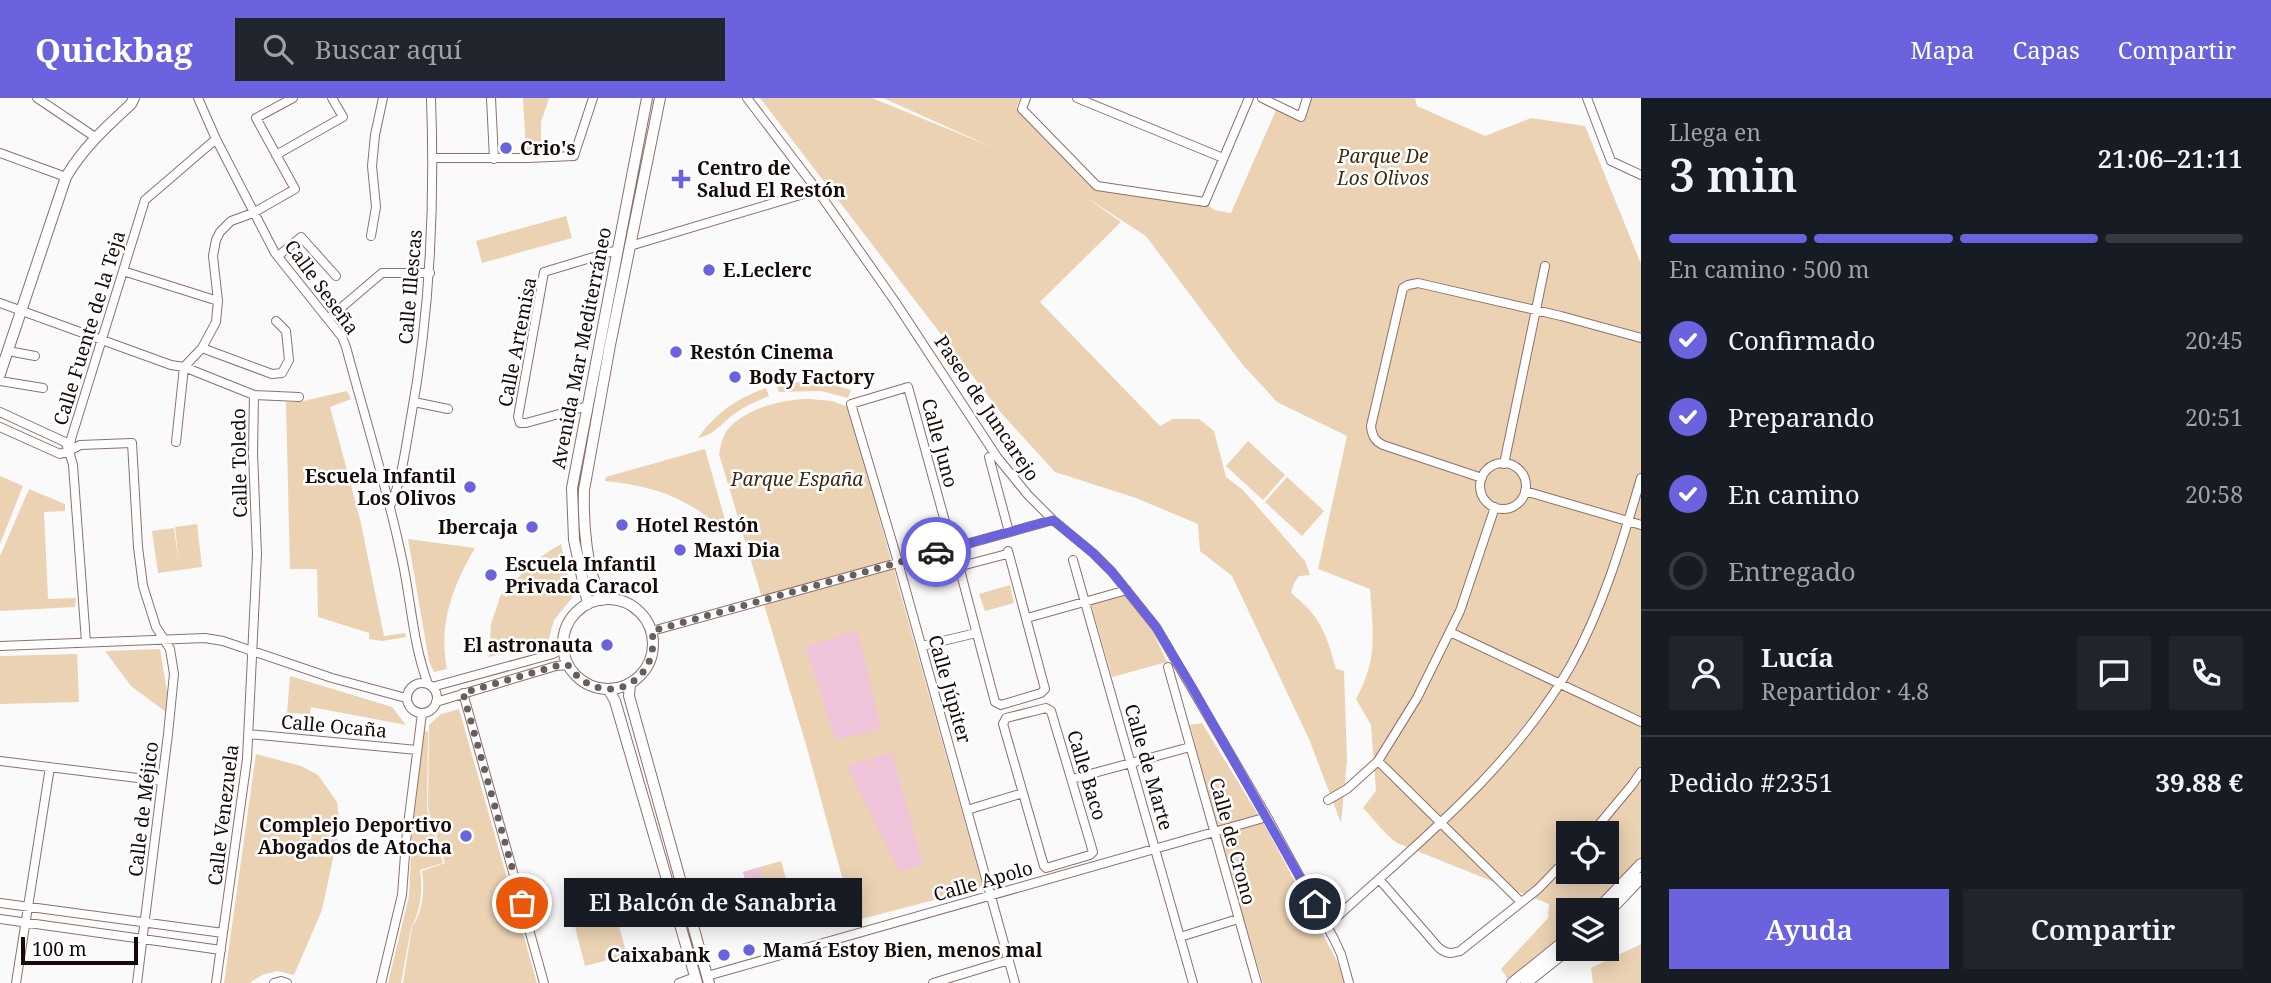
<!DOCTYPE html>
<html lang="es">
<meta charset="utf-8">
<style>
body{margin:0;font-family:"Noto Serif",serif;background:#20242c;color:#f1f3f6;height:100vh;display:flex;flex-direction:column;font-size:26px;white-space:nowrap}
*{box-sizing:border-box;margin:0}
p{font-size:23px;color:#9ea1a6}
.icon{flex:none;width:38px;height:38px;fill:none;stroke:currentColor;stroke-width:2;stroke-linecap:round;stroke-linejoin:round}
.map{position:relative;flex:1;overflow:hidden}
.panel{display:flex;flex-direction:column;background:#171b24;width:630px}
.panel>*{flex:none}
.tools{position:absolute;left:1556px;top:723px;display:grid;gap:14px}
.tools a{display:grid;place-items:center;width:63px;height:63px;border-radius:0px;background:#171b24;box-shadow:0 4px 18px #0003;font-size:35px}
.scale{position:absolute;left:21px;bottom:18px;width:117px;box-sizing:border-box;padding-left:7px;border:4px solid #170b09;border-top:0;font-size:19px;line-height:24px;white-space:nowrap;color:#170b09;-webkit-text-stroke:5px #fff;paint-order:stroke}
.pin{position:absolute;display:grid;place-items:center;width:60px;height:60px;color:#fff;margin:-30px;border:4px solid #fff;border-radius:50%;box-shadow:0 2px 7px #0007}
.courier{position:absolute;display:grid;place-items:center;width:70px;height:70px;margin:-35px;border:5px solid #6a63dd;border-radius:50%;background:#fff;color:#222;box-shadow:0 2px 9px #0007}
.bubble{position:absolute;height:49px;border-radius:0px;background:#171b24;box-shadow:0 4px 18px #0003;font-size:23px;font-weight:600;line-height:49px;text-align:center}
.overview em{font-style:normal;font-weight:600}
.overview div{display:flex;flex-direction:column-reverse}
.overview{display:flex;align-items:center;justify-content:space-between;height:119px;padding:0 28px}
h1{font-size:46px;font-weight:600;line-height:52px}
.bar{display:grid;grid-template-columns:repeat(4,1fr);gap:10px 7px;align-content:center;height:84px;padding:0 28px}
.bar i{height:9px;border-radius:5px;background:#363941}
.bar .active{background:#6a63dd}
.bar p{grid-column:span 4}
.line{display:flex;align-items:center;gap:18px;padding:0 28px;border-top:2px solid #363941}
.line div{flex:1}
.round{display:grid;place-items:center;flex:none;width:74px;height:74px;border-radius:0px;background:#20242c}
ol{padding:0 28px;list-style:none}
li{display:flex;align-items:center;gap:21px;height:77px}
li p{margin-inline-start:auto}
li .icon{padding:7px;border-radius:50%;background:#6a63dd;color:#fff;stroke-width:4}
li:last-child{color:#9ea1a6}
li i{width:38px;height:38px;border:4px solid #363941;border-radius:50%}
.action{display:flex;gap:14px;margin-top:auto;padding:14px 28px}
.action a{flex:1;height:80px;border-radius:0px;background:#6a63dd;color:#fff;font-size:28px;font-weight:600;line-height:80px;text-align:center}
.action a+a{background:#20242c;color:#f1f3f6}
header{display:flex;align-items:center;gap:42px;box-sizing:border-box;height:98px;padding:0 35px;background:#6a63dd;color:#fff}
header strong{font-size:33px}
nav{display:flex;gap:38px;margin-inline-start:auto;font-size:24px}
.search{width:490px;height:63px;background:#20242c;display:flex;align-items:center;gap:18px;box-sizing:border-box;padding:0 24px;border-radius:0px;color:#9ea1a6;font-size:26px}
main{display:flex;flex:1;min-height:0}
.map>svg:first-child{display:block}
.green{fill:#ebd2b3;fill-rule:evenodd}
.water{fill:#f0c4da}
.lines{fill:none;stroke-linecap:round;stroke-linejoin:round}
.street-casing{stroke:#916f69;stroke-width:10}
.secondary-casing{stroke:#916f69;stroke-width:12}
.street{stroke:#fff;stroke-width:8}
.secondary{stroke:#fff;stroke-width:10}
.done{stroke:#665f5d;stroke-width:7;stroke-dasharray:0 12.6}
.route{stroke:#6a63dd;stroke-width:9}
.poi-dot{fill:#6a63dd;stroke:#fff;stroke-width:2.5}
.labels{text-anchor:middle;stroke-width:5;stroke-linejoin:round;paint-order:stroke}
.poi-label{font-size:19px;font-weight:bold;fill:#170b09;stroke:#fff;text-anchor:start}
.park-label{font-size:19px;font-style:italic;fill:#3e2a0e;stroke:#fff}
.street-label{font-size:19px;fill:#170b09;stroke:#fff}
</style>
<header>
<strong>Quickbag</strong>
<div class="search"><svg class="icon" aria-label="search" viewBox="0 0 24 24"><circle cx="10" cy="10" r="6"/><path d="M15 15l6 6"/></svg>Buscar aquí</div>
<nav><a>Mapa</a><a>Capas</a><a>Compartir</a></nav>
</header>
<main>
<div class="map">
<svg width="1641" height="885" viewBox="0 0 1641 885">
<rect width="100%" height="100%" fill="#fafafa"/>
<path class="green" d="M523,0H549L541,24V52L526,53Z
M760,0H872L992,49L883,0H1020L1016,10L1091,85L1206,105L1214,112L1231,115L1276,12L1302,22L1310,0H1415L1417,8L1485,38L1531,20L1585,28L1641,166V759L1637,764L1590,812H1568V832L1508,881L1501,871L1548,820L1549,806L1397,745C1383,735 1375,722 1363,710L1376,693L1371,627L1356,601C1378,562 1373,534 1370,491L1318,471L1347,338L1277,304L1242,266L1146,138L1084,98L1121,124L1040,204L1160,328L1173,321H1199L1214,333L1226,379L1243,392L1305,463L1310,477L1299,478L1294,485L1291,495C1321,519 1326,535 1336,571L1344,573L1347,663L1341,725L1309,641L1232,478L1200,453L1198,426L1136,400L1055,374L1002,316ZM1568,735H1606V774H1568Z
M566,118L572,140L482,165L476,143Z
M807,283L823,284L851,292L848,300L821,293L779,294L777,287Z
M766,290L769,298C756,303 745,308 734,316C721,326 714,337 698,340C716,315 737,300 766,290Z
M347,293L351,301L330,309L360,421L384,538L405,535L406,539L382,543L369,541V535L318,519L317,471H290L286,304H299Z
M810,301L832,303L848,309L983,789L854,823L807,650L719,356C720,351 721,345 723,340C734,313 784,300 810,301Z
M1248,343L1285,377L1263,402L1226,368Z
M705,351L729,436C687,400 660,389 605,383L606,379Z
M0,378L23,388L0,446Z
M1287,379L1324,413L1302,438L1265,404Z
M29,391L65,406V413L44,414L48,501L76,500L75,509L0,513V458Z
M197,426L202,469L158,475L152,433L174,430L179,466L175,429Z
M408,441L475,450C453,487 438,527 447,571L434,574L429,563Z
M561,446L572,500L554,522L548,544L489,559L491,526L501,496L507,499C517,474 539,459 561,446Z
M1010,487L1014,505L985,513L979,496Z
M1125,496L1150,528L1167,564L1112,579L1091,506Z
M160,551L168,600L166,614L131,588L105,553Z
M77,556L79,604L0,606V558Z
M290,578L392,609L406,627L311,609L310,616L287,615Z
M459,611L537,885H403L412,829C423,814 425,790 422,773L445,765L428,711L429,627L441,616Z
M1202,625L1268,733L1339,867L1344,885H1263L1234,790L1190,627Z
M424,633L428,634L427,711L443,765L420,772C423,790 421,813 411,830L401,885H388L409,798L412,737Z
M256,656L301,668L318,677L337,704L339,720L337,741L322,812L294,877L277,873L262,877L249,885H224Z
M781,763L792,801L771,807L760,769Z
M615,814L627,857L585,868L574,825Z
M1641,846V885H1593L1591,870Z"/>
<path class="water" d="M854,534H858L881,631L839,642L835,640L805,548Z
M890,655L893,658L923,766L903,773L898,770L847,669L868,660L870,669H873L870,660Z
M760,769L770,802L759,805L757,797L750,799L743,774Z"/>
<g class="lines">
<g class="street-casing">
<path id="street" d="M37,0L95,39
M198,0L216,41L275,155L342,239L346,249C365,320 387,389 402,461C411,502 413,547 428,586
M491,0L494,61
M747,0L817,92L896,205L997,359L1028,397L1053,422L1093,455L1112,474L1156,529L1267,719L1334,841L1341,856L1349,885
M1026,0L1022,11L1097,88L1205,104L1249,0
M1077,0L1223,60
M1262,0L1301,19L1307,0
M1587,0L1611,63L1641,77
M0,55L66,79
M276,57L343,19L332,0
M433,60H528L574,58L593,0
M371,138L376,109L372,68L375,37L383,0
M630,148L817,92
M278,158L301,139L336,178
M123,173L218,203
M0,205L171,267L184,269L254,297L299,299
M328,221L382,175H430
M202,250L272,276L282,275L289,262L286,233L276,223
M8,253L35,258
M0,283L43,290
M414,304L448,311
M588,308L526,325H520L518,319L544,174L617,152
M0,314L65,344L69,353L60,356L0,329
M176,344L184,269L202,250L216,224L218,203L213,158L216,142L220,134L231,123L253,115L295,91L256,20L293,0
M69,353L80,347L132,345L138,449L143,488L156,529L170,551L174,576L168,636L137,885
M989,359L1009,434
M1480 388a23 23 0 1 1 46 0a23 23 0 1 1-46 0Z
M1504,366L1545,168
M1482,380L1383,347C1375,343 1372,338 1371,328L1403,190L1408,187L1418,185L1561,218L1641,240
M1525,393L1641,427
M390,408C402,382 405,353 410,325C430,218 435,109 431,0
M952,449L908,289L851,306L898,464L1015,885
M1008,453L1045,591L1041,595L1001,607L995,604L960,472L965,467L1007,456Z
M1073,462L1193,885
M1027,520L1127,492
M652,533L1053,422
M1450,534L1641,624
M86,544L73,367L69,353L71,341L145,102L216,41
M0,548L205,540L223,543L332,580L406,600
M922,548L976,535
M1168,569L1257,885
M407 600a15 15 0 1 1 30 0a15 15 0 1 1-30 0Z
M432,589L553,556L563,550
M463,595L544,885
M436,604L556,568L568,567
M1046,610L1051,613L1093,754L1090,757L1046,770L1044,768L1003,626L1006,620Z
M249,636L417,652
M0,663L162,683
M1378,663L1521,804
M1072,681L1190,649
M1328,702L1347,691L1378,663L1417,600L1460,513L1495,409
M967,712L1023,695
M1592,735L1632,687L1641,674
M1379,781L1438,849C1445,856 1451,856 1460,853L1538,791L1568,760
M0,805L223,835
M0,821L221,852
M1327,828C1414,748 1510,673 1570,569C1603,510 1622,445 1641,380
M1180,839L1238,821
M707,878L1267,719
M16,885L50,669
M216,885L247,661L257,456L253,355L254,297
M274,885L281,883L287,885
M381,885L402,797L406,743L422,615
M679,885L695,879
M933,885L1009,862"/>
</g>
<g class="secondary-casing">
<path id="secondary" d="M0,276L66,79C83,50 106,29 131,6L134,0
M563 546a45 45 0 1 1 90 0a45 45 0 1 1-90 0Z
M602,502C586,472 583,425 584,392L610,247L660,0
M588,506L574,442L572,390L647,0
M630,586L629,598L709,885
M609,592L615,603L697,885
M1597,812L1641,766
M1606,817L1641,780
M1512,885L1568,840
M1526,885L1570,850"/>
</g>
<use href="#street" class="street"/>
<use href="#secondary" class="secondary"/>
</g>
<g class="lines">
<path class="done" d="M522,805L463,595L556,568L568,567C599,613 661,588 652,533L936,454"/>
<path class="route" d="M936,454L1053,422L1093,455L1112,474L1156,529L1192,589L1315,806"/>
</g>
<g class="poi-dot">
<circle cx="506" cy="50" r="7"/>
<path d="M677.5 70.5h7v7h7v7h-7v7h-7v-7h-7v-7h7z"/>
<circle cx="709" cy="172" r="7"/>
<circle cx="676" cy="254" r="7"/>
<circle cx="735" cy="279" r="7"/>
<circle cx="470" cy="389" r="7"/>
<circle cx="622" cy="427" r="7"/>
<circle cx="532" cy="429" r="7"/>
<circle cx="680" cy="452" r="7"/>
<circle cx="491" cy="477" r="7"/>
<circle cx="607" cy="547" r="7"/>
<circle cx="466" cy="738" r="7"/>
<circle cx="749" cy="852" r="7"/>
<circle cx="724" cy="857" r="7"/>
</g>
<g class="labels">
<g class="poi-label">
<text x="520" y="57">Crio's</text>
<text x="697" y="77">Centro de<tspan x="697" dy="22">Salud El Restón</tspan></text>
<text x="723" y="179">E.Leclerc</text>
<text x="690" y="261">Restón Cinema</text>
<text x="749" y="286">Body Factory</text>
<text x="456" y="385" text-anchor="end">Escuela Infantil<tspan x="456" dy="22">Los Olivos</tspan></text>
<text x="636" y="434">Hotel Restón</text>
<text x="518" y="436" text-anchor="end">Ibercaja</text>
<text x="694" y="459">Maxi Dia</text>
<text x="505" y="473">Escuela Infantil<tspan x="505" dy="22">Privada Caracol</tspan></text>
<text x="593" y="554" text-anchor="end">El astronauta</text>
<text x="452" y="734" text-anchor="end">Complejo Deportivo<tspan x="452" dy="22">Abogados de Atocha</tspan></text>
<text x="763" y="859">Mamá Estoy Bien, menos mal</text>
<text x="710" y="864" text-anchor="end">Caixabank</text>
</g>
<g class="park-label">
<text x="1383" y="65">Parque De<tspan x="1383" dy="22">Los Olivos</tspan></text>
<text x="797" y="388">Parque España</text>
</g>
<g class="street-label">
<text transform="translate(322 189) rotate(54)" y="7">Calle Seseña</text>
<text transform="translate(410 189) rotate(-85)" y="7">Calle Illescas</text>
<text transform="translate(89 230) rotate(-73)" y="7">Calle Fuente de la Teja</text>
<text transform="translate(517 244) rotate(-79)" y="7">Calle Artemisa</text>
<text transform="translate(581 250) rotate(-79)" y="7">Avenida Mar Mediterráneo</text>
<text transform="translate(987 310) rotate(56)" y="7">Paseo de Juncarejo</text>
<text transform="translate(940 345) rotate(75)" y="7">Calle Juno</text>
<text transform="translate(239 365) rotate(-91)" y="7">Calle Toledo</text>
<text transform="translate(950 591) rotate(74)" y="7">Calle Júpiter</text>
<text transform="translate(334 628) rotate(5)" y="7">Calle Ocaña</text>
<text transform="translate(1149 669) rotate(74)" y="7">Calle de Marte</text>
<text transform="translate(1087 677) rotate(73)" y="7">Calle Baco</text>
<text transform="translate(143 711) rotate(-83)" y="7">Calle de Méjico</text>
<text transform="translate(223 717) rotate(-83)" y="7">Calle Venezuela</text>
<text transform="translate(1233 743) rotate(75)" y="7">Calle de Crono</text>
<text transform="translate(983 783) rotate(-16)" y="7">Calle Apolo</text>
</g>
</g>
</svg>
<div class="tools">
<a><svg class="icon" aria-label="locate" viewBox="0 0 24 24"><circle cx="12" cy="12" r="6"/><path d="M12 2v4M12 18v4M2 12h4M18 12h4"/></svg></a>
<a><svg class="icon" aria-label="layers" viewBox="0 0 24 24"><path d="M12 4l9 5-9 5-9-5zM3 14l9 5 9-5"/></svg></a>
</div>
<div class="scale">100 m</div>
<div class="pin" style="left:522px;top:805px;background:#ea580c"><svg class="icon" aria-label="bag" viewBox="0 0 24 24"><path d="M5 8h14l-1 12H6zM9 8a3 3 0 0 1 6 0"/></svg></div>
<div class="pin" style="left:1315px;top:806px;background:#1f2937"><svg class="icon" aria-label="home" viewBox="0 0 24 24"><path d="M3 11l9-7 9 7M6 9v11h12V9"/></svg></div>
<div class="courier" style="left:936px;top:454px"><svg class="icon" aria-label="car" viewBox="0 0 24 24"><path d="M5 17H2v-5l4-1 3-4h7l3 4 3 1v5h-3M9 17h6M6 11h13"/><circle cx="7" cy="17" r="2"/><circle cx="17" cy="17" r="2"/></svg></div>
<div class="bubble" style="left:564px;top:780px;width:298px">El Balcón de Sanabria</div>
</div>
<section class="panel">
<div class="overview"><div><h1>3 min</h1><p>Llega en</p></div><em>21:06–21:11</em></div>
<div class="bar"><i class="active"></i><i class="active"></i><i class="active"></i><i></i><p>En camino · 500 m</p></div>
<ol>
<li><svg class="icon" aria-label="check" viewBox="0 0 24 24"><path d="M5 12l5 5 9-10"/></svg>Confirmado<p>20:45</p></li>
<li><svg class="icon" aria-label="check" viewBox="0 0 24 24"><path d="M5 12l5 5 9-10"/></svg>Preparando<p>20:51</p></li>
<li><svg class="icon" aria-label="check" viewBox="0 0 24 24"><path d="M5 12l5 5 9-10"/></svg>En camino<p>20:58</p></li>
<li><i></i>Entregado</li>
</ol>
<div class="line" style="height:126px"><a class="round"><svg class="icon" aria-label="person" viewBox="0 0 24 24"><circle cx="12" cy="8" r="4"/><path d="M4 21q1-7 8-7t8 7"/></svg></a><div><b>Lucía</b><p>Repartidor · 4.8</p></div><a class="round"><svg class="icon" aria-label="chat" viewBox="0 0 24 24"><path d="M4 5h16v11H9l-5 4z"/></svg></a><a class="round"><svg class="icon" aria-label="phone" viewBox="0 0 24 24"><path d="M5 4h4l2 5-3 2q2 4 5 5l2-3 5 2v4C11 20 4 13 5 4z"/></svg></a></div>
<div class="line" style="height:91px"><div>Pedido #2351</div><b>39.88 €</b></div>
<div class="action"><a>Ayuda</a><a>Compartir</a></div>
</section>
</main>
